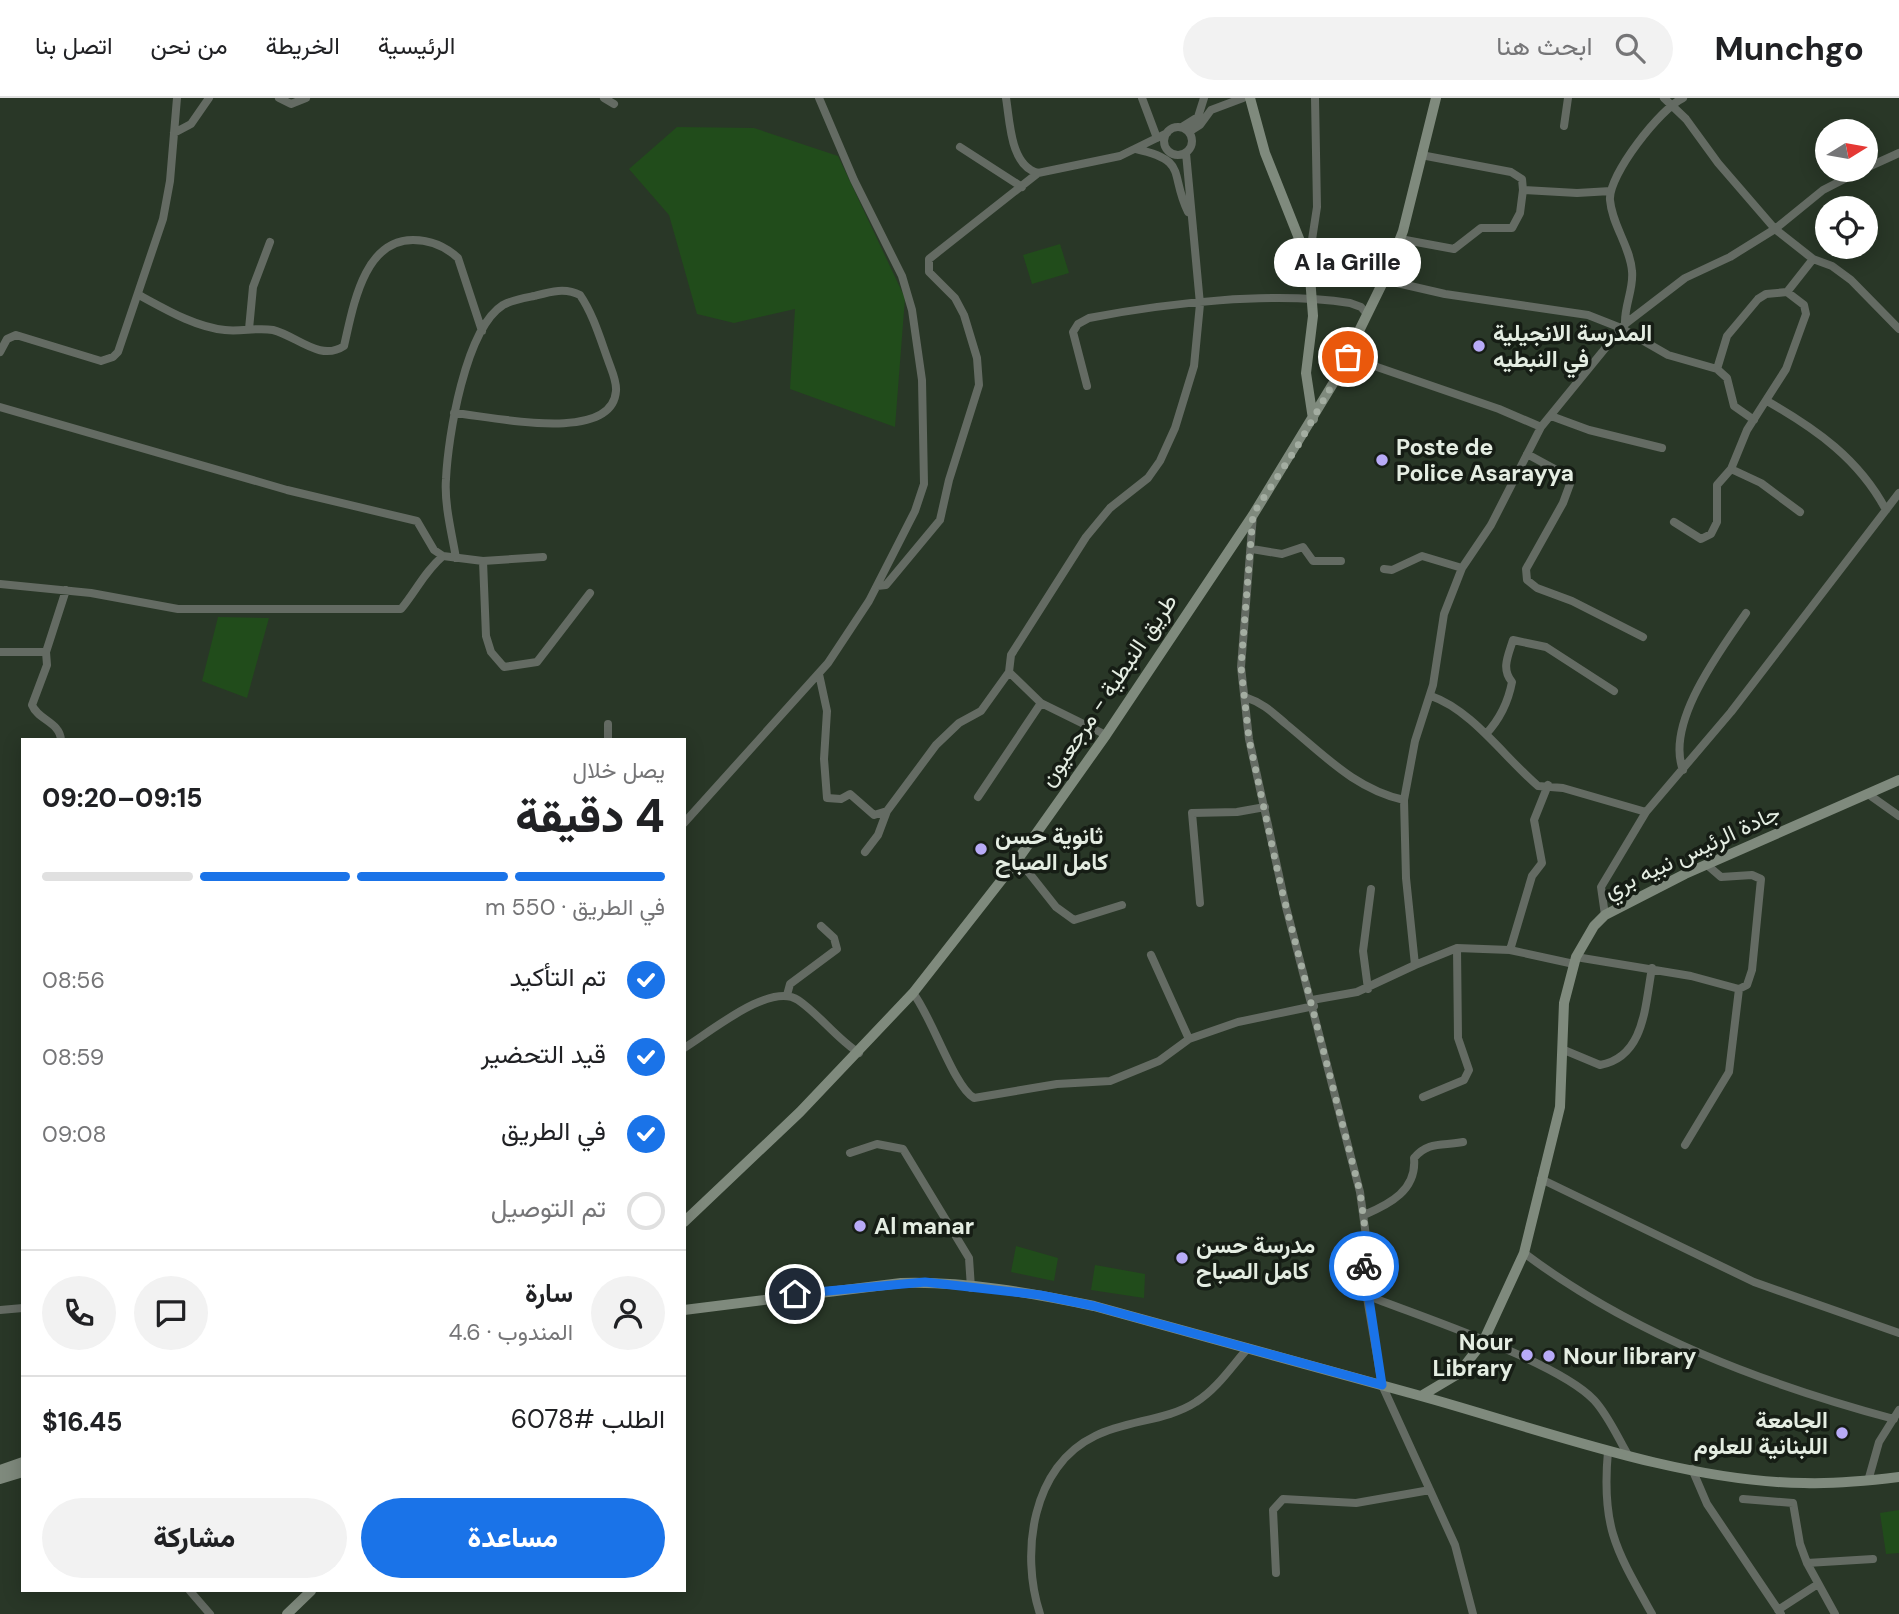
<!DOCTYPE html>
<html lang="ar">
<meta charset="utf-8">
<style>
body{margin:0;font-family:"DM Sans",Vazirmatn,sans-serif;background:#f2f2f2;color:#202124;direction:rtl;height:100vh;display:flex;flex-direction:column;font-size:26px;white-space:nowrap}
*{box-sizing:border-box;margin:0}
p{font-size:23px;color:#757577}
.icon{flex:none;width:38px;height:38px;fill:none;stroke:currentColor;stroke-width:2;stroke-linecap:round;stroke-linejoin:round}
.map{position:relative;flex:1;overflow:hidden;direction:ltr}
.drawer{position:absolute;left:21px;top:640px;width:665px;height:854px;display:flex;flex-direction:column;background:#fff;border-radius:0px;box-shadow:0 4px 18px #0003;direction:rtl}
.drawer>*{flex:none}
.needle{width:46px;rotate:79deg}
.tools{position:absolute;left:1815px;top:21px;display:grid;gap:14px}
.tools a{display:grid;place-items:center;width:63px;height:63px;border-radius:50%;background:#fff;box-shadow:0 4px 18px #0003;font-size:35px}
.pin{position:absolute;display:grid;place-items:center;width:60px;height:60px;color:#fff;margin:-30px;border:4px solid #fff;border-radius:50%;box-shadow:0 2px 7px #0007}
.courier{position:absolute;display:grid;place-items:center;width:70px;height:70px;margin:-35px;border:5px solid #1a73e8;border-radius:50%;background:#fff;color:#222;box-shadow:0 2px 9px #0007}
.bubble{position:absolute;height:49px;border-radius:24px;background:#fff;box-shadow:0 4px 18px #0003;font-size:23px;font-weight:800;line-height:49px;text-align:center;direction:rtl}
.summary em{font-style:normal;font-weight:800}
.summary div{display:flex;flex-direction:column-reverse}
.summary{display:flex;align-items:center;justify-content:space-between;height:119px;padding:0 21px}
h1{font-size:46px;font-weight:800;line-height:52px}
.bar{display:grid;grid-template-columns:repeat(4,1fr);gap:10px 7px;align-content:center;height:84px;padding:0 21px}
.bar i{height:9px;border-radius:5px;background:#e0e0e0}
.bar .selected{background:#1a73e8}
.bar p{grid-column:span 4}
.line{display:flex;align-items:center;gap:18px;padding:0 21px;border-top:2px solid #e0e0e0}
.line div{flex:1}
.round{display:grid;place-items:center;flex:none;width:74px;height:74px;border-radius:37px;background:#f2f2f2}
ol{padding:0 21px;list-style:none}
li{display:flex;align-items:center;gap:21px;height:77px}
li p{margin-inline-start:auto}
li .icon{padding:7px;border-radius:50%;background:#1a73e8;color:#fff;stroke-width:4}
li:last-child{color:#757577}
li i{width:38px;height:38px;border:4px solid #e0e0e0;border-radius:50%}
.button{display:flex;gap:14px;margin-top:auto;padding:14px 21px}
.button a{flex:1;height:80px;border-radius:42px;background:#1a73e8;color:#fff;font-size:28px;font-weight:800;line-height:80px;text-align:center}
.button a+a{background:#f2f2f2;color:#202124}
header{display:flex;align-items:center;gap:42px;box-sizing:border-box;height:98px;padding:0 35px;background:#fff;border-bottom:2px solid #e0e0e0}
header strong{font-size:33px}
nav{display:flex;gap:38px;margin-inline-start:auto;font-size:24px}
.search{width:490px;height:63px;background:#f2f2f2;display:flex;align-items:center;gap:18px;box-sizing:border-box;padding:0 24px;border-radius:38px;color:#757577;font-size:26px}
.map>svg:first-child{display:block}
.green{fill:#214c1b}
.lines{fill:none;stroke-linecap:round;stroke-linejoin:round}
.street{stroke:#646b63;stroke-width:8}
.secondary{stroke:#7f8a7d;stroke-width:10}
.done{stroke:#a3ada1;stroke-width:7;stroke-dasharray:0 12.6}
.route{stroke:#1a73e8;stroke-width:9}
.poi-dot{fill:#b8abf7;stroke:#161d15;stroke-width:2.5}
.labels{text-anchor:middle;stroke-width:7;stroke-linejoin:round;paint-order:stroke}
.poi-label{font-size:23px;font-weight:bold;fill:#e4ede2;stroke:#161d15;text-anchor:start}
.street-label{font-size:23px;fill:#e4ede2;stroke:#161d15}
</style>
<header>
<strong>Munchgo</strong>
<div class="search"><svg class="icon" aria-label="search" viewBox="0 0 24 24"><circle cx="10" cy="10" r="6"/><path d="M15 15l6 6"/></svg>ابحث هنا</div>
<nav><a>الرئيسية</a><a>الخريطة</a><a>من نحن</a><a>اتصل بنا</a></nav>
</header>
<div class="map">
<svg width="1899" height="1516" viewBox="0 0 1899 1516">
<rect width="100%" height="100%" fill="#293727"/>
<path class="green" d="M677,29L754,30L838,58L905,200L895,329L790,291L795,211L734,225L697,216L669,117L629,71Z
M1060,146L1069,175L1032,186L1023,157Z
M218,519L269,520L247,600L202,583Z
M1016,1148L1058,1160L1054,1183L1011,1174Z
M1095,1167L1145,1176L1144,1200L1091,1192Z
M1899,1412V1455L1886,1456L1880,1415Z"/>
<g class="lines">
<path class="street" d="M279,0L291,6L306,0
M604,0L614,6
M1006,0C1010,23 1010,68 1038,75L1120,58L1167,35
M1142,0L1157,40
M1664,0L1686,21L1718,65L1775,131L1813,161L1832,168L1851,182L1899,231
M1564,28L1568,0
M1182,29L1198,19L1204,0
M1164 43a14 14 0 1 1 28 0a14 14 0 1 1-28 0Z
M1189,34L1200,27L1211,12L1243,0
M174,35L191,26L209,0
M960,49L1022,89
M1136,51C1189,63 1169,75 1188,114
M1421,57L1511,74L1522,81L1523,92L1577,95L1611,93
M1866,70L1899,55
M1400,141L1454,151L1481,130H1512L1520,115L1523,92
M1308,168L1317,109L1315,0
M1384,182L1445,196L1588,217L1621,230L1668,257L1717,271
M139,197C165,211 195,229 225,232C241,234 257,229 273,232C297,238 320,264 344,248C353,210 363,142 413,142C431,142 445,148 458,160L482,233
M1625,226C1624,208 1634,191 1632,173C1630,148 1612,127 1610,102C1608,77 1661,10 1683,0
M249,231L253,189L270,144
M0,254L7,241L16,237L101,263L113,259L118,254L163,121L170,83L177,0
M1348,259L1499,311L1541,329L1625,226L1685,180L1730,159L1775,131L1823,92L1862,72
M1087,288L1073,234L1078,226L1089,220C1166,205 1273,193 1350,205L1361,209L1367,216
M1767,303C1816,331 1859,361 1886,412
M0,309L287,392L417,423L434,452L443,458C425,473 416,493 401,511H178L91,495L0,486
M454,315C489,318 612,347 616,293C617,283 611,271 608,262C600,240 593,216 580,197C565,189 549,194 534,198C524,200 512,202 503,207C465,231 448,339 446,381C444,406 452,436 456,460
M1551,318L1589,332L1662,350
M1754,322L1734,308L1727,280L1717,271L1727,238L1758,201L1766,196L1787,194L1813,161
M1527,356L1562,375L1570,386L1563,405L1526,471L1527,482L1537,490L1572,503L1643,539
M1731,371L1761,385L1800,414
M1253,417L1241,569L1249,641L1286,809L1360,1094L1366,1138L1365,1188L1382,1287L1455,1447L1473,1516
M1674,424L1701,441L1711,436L1717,424V387L1731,371L1747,332L1786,271L1806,216L1804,207L1787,194
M1252,451L1282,456L1303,449L1313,463H1341
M443,458L483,463L486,538L491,554L504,569L537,564L590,495
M483,463L543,459
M1384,471L1392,472L1422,458L1462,470
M877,488L886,487L940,422L949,382L979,287L977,260L964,217L955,200L929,174V161L1038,75
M0,554H46L47,567L32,607C38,622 60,624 61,642
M46,554L66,492
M1009,574L1041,605L1106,637
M819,576L827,613L824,661L827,700L841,701L850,696L874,717L887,713L936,647L959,625L981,613L1009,574L1011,557L1086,439L1110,410L1148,380L1160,363L1175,330L1194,268L1200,206L1186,55
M1431,598C1472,612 1505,660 1538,688L1563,690L1646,714
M1245,599C1263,605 1272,614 1286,626C1324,657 1355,691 1404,702
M1486,636C1500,621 1508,605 1512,584C1501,571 1508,558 1513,542L1546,549L1614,593
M608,642V626
M1683,672C1665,625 1720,553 1746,515
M1868,696L1899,718
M978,699L1041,605
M684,725L828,565L869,503L915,413L924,386L922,282L912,212L902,178L854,82L819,0
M865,754L878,737L887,713
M1018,761L1056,809L1074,822L1122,807
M1200,805L1192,715L1237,714L1265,709
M1605,817L1601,789L1646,714L1731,614L1899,395
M1510,852L1532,778L1542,765L1534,722L1548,687
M1151,857L1189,941L1238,924L1314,908
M1576,859L1691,878L1739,891L1747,887L1752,872L1761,781L1752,777L1721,779L1706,766
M1415,867L1457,850L1510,852L1574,866
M1368,891L1363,853L1371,791
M913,895C932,919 954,989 974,1000L1057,986L1110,983L1159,963L1189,941
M787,897L790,886L837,851L834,840L821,828
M1312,902L1357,894L1415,867L1406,780L1404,702L1415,643L1433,587L1444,516L1462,470L1491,427L1541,329
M684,950C709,935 771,883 798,902C820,917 836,940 859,955
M1564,952L1600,967C1645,959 1645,907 1652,870
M1423,999L1464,982L1469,972L1458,940L1457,850
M1685,1047L1729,974L1739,891
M850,1055L877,1046L903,1051L969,1160L971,1190
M1541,1081L1754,1184L1899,1235
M1364,1117C1390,1106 1417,1092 1414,1060C1428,1043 1443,1048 1463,1044
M1524,1155C1633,1237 1764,1286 1894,1321
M1366,1197C1421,1219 1557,1263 1594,1302C1608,1317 1618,1340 1628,1357
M0,1212L23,1210
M1608,1353C1601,1429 1616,1452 1652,1516
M1692,1371L1707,1406L1781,1516
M1868,1383L1879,1344L1899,1312
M1743,1401L1793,1405L1800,1446L1807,1465L1835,1516
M1807,1465L1873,1461
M1276,1475L1273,1412L1283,1401L1356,1405L1430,1392
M190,1493L210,1516
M1778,1512L1818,1486
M1040,1516C1020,1455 1032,1368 1095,1338C1127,1322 1167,1323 1196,1304C1217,1291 1232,1268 1248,1250"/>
<path class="secondary" d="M1250,0L1265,55L1300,143L1310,179L1313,218L1306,275L1313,321
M684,1124L800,1014L913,895L1018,761L1106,637L1253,417L1334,284L1384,182L1403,133L1436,0
M684,1212L901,1185C965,1183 1032,1195 1094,1208L1421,1298L1458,1276L1483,1244L1524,1155L1560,1009L1564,905L1576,859L1594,828L1605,817L1685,776L1899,682
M1421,1298C1540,1331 1681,1384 1804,1385C1836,1386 1867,1383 1899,1379
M0,1372L23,1364
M0,1381L23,1374
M287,1516L311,1493"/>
</g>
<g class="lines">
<path class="done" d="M1348,259L1297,349L1253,416L1241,569L1249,641L1281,789L1360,1094L1366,1138L1364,1168"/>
<path class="route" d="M795,1196L925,1184L1040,1197L1094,1208L1382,1287L1364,1168"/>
</g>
<g class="poi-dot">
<circle cx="1479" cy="248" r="7"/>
<circle cx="1382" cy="362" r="7"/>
<circle cx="981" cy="751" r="7"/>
<circle cx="860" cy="1128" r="7"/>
<circle cx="1182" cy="1160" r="7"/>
<circle cx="1527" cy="1257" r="7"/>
<circle cx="1549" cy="1258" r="7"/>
<circle cx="1842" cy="1335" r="7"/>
</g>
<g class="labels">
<g class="poi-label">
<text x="1493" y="243">المدرسة الانجيلية<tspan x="1493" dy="26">في النبطيه</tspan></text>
<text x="1396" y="357">Poste de<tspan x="1396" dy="26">Police Asarayya</tspan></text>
<text x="995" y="746">ثانوية حسن<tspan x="995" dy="26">كامل الصباح</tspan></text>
<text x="874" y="1136">Al manar</text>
<text x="1196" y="1155">مدرسة حسن<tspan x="1196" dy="26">كامل الصباح</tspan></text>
<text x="1513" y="1252" text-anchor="end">Nour<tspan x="1513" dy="26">Library</tspan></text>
<text x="1563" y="1266">Nour library</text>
<text x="1828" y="1330" text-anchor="end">الجامعة<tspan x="1828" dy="26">اللبنانية للعلوم</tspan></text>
</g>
<g class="street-label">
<text transform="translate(1108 592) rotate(-56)" y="8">طريق النبطية - مرجعيون</text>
<text transform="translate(1692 753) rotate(-25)" y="8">جادة الرئيس نبيه بري</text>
</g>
</g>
</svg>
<div class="tools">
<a><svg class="needle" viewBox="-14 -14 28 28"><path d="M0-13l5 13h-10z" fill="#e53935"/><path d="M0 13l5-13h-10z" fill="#757577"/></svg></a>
<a><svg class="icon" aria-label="locate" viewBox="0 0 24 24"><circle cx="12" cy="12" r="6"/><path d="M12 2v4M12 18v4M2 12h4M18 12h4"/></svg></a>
</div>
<div class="pin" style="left:1348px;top:259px;background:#ea580c"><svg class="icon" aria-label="bag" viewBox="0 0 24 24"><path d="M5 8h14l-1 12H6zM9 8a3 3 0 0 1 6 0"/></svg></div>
<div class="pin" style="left:795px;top:1196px;background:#1f2937"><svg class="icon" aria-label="home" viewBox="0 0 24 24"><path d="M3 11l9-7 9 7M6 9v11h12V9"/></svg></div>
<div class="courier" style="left:1364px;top:1168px"><svg class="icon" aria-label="bike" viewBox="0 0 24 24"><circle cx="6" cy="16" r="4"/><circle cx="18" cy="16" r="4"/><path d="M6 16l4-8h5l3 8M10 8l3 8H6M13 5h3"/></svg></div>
<div class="bubble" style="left:1274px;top:140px;width:147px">A la Grille</div>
<section class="drawer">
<div class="summary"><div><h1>4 دقيقة</h1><p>يصل خلال</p></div><em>09:15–09:20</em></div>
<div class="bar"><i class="selected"></i><i class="selected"></i><i class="selected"></i><i></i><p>في الطريق · 550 m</p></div>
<ol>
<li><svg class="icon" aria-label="check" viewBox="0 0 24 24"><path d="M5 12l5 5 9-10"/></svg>تم التأكيد<p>08:56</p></li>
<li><svg class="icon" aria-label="check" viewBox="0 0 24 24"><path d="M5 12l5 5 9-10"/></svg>قيد التحضير<p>08:59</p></li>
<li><svg class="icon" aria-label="check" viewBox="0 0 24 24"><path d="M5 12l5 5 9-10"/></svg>في الطريق<p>09:08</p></li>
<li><i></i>تم التوصيل</li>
</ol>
<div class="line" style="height:126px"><a class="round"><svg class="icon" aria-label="person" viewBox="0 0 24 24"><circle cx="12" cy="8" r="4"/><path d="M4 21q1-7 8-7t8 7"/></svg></a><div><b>سارة</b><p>المندوب · 4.6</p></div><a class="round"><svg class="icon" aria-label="chat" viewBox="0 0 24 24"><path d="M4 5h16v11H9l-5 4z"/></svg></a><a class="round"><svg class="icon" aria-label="phone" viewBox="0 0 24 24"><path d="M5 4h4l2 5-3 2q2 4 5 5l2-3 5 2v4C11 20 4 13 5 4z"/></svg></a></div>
<div class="line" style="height:91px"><div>الطلب #6078</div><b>$16.45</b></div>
<div class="button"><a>مساعدة</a><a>مشاركة</a></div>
</section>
</div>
